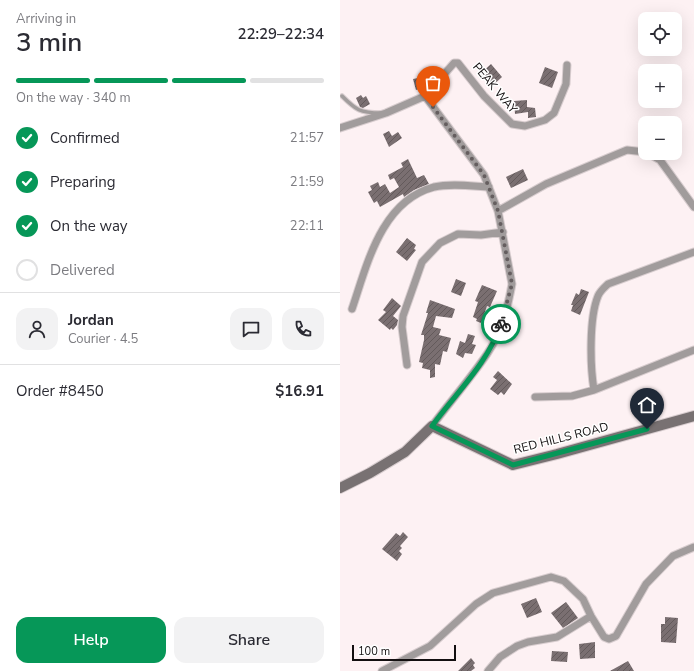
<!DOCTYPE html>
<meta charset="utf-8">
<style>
body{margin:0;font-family:"Nunito Sans",sans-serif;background:#f2f2f3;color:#2b2b33;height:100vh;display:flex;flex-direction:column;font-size:15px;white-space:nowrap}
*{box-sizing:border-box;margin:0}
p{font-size:13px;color:#7c7c81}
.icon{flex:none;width:22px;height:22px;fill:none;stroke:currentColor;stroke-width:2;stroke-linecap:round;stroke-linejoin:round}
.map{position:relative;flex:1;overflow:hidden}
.details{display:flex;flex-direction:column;background:#fff;width:340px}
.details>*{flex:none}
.fabs{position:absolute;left:298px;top:12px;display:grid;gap:8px}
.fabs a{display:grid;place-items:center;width:44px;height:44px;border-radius:8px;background:#fff;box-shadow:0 4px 16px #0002;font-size:20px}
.scale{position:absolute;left:12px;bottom:10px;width:104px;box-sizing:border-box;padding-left:4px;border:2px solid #130f10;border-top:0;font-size:11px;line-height:14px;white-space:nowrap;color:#130f10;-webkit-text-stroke:3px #fff;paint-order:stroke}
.pin{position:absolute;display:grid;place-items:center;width:34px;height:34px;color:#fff;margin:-41px -17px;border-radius:50% 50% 50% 0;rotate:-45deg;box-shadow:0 0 4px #0007}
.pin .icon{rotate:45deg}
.courier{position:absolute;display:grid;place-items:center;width:40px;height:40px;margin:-20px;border:3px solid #069758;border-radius:50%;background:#fff;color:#222;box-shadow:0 1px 5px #0007}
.summary em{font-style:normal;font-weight:600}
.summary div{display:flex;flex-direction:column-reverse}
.summary{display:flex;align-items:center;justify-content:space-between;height:68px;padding:0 16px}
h1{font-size:26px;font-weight:600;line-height:30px}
.bar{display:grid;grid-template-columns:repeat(4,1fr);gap:6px 4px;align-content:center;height:48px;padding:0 16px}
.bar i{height:5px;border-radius:3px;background:#e1e1e2}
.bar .on{background:#069758}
.bar p{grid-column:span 4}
.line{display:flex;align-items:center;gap:10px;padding:0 16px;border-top:1px solid #e1e1e2}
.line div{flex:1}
.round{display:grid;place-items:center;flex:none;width:42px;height:42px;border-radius:12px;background:#f2f2f3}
ol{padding:0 16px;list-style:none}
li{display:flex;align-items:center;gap:12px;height:44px}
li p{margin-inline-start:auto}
li .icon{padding:4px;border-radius:50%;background:#069758;color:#fff;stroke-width:4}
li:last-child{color:#7c7c81}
li i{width:22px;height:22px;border:2px solid #e1e1e2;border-radius:50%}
.primary-button{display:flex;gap:8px;margin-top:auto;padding:8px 16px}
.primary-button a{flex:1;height:46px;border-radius:12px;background:#069758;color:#fff;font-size:16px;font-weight:600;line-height:46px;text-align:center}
.primary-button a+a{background:#f2f2f3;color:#2b2b33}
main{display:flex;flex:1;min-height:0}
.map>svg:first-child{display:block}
.building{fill:url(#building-hatch)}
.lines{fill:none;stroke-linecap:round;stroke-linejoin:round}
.service-casing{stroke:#d8cdcf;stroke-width:5.5}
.minor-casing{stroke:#d8cdcf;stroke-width:9}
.secondary-casing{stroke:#d8cdcf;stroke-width:12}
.service{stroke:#a19c9c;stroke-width:3.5}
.minor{stroke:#a19c9c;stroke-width:7}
.secondary{stroke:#787172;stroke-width:10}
.done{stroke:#655e5f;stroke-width:4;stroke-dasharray:0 7.2}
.route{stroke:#069758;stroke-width:5}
.labels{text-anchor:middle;stroke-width:3;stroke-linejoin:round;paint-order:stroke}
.street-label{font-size:12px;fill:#130f10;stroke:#fff}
</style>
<main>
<section class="details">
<div class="summary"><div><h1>3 min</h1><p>Arriving in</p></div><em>22:29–22:34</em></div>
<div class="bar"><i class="on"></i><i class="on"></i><i class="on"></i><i></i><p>On the way · 340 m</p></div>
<ol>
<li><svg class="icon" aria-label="check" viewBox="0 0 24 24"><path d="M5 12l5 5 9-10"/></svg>Confirmed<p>21:57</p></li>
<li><svg class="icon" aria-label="check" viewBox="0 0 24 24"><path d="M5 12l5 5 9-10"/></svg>Preparing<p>21:59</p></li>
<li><svg class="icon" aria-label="check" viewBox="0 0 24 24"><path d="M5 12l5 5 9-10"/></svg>On the way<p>22:11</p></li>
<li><i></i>Delivered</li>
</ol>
<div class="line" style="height:72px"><a class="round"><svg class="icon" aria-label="person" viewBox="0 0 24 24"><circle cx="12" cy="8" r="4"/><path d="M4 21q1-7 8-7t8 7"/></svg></a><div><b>Jordan</b><p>Courier · 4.5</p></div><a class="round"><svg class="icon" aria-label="chat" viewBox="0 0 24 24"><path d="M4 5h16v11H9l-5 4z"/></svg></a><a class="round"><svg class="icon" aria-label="phone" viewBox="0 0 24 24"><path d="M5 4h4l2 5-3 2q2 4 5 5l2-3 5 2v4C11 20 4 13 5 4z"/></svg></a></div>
<div class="line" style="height:52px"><div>Order #8450</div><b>$16.91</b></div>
<div class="primary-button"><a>Help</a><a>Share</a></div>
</section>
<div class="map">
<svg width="354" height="671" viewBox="0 0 354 671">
<defs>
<pattern id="building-hatch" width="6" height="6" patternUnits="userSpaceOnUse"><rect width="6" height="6" fill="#7a6f71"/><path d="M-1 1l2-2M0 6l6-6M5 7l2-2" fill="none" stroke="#635a5b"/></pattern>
</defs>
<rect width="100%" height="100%" fill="#fdf1f3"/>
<path class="building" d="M151,64L162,77L151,87L140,74Z
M205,67L218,72L212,88L199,83Z
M78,78L79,79L82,78L85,87L76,90L73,79Z
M21,95L23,98L26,96L30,104L23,108L20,107L16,98Z
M187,100V107L195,108L196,117L188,118V112L175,114L174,101Z
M49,131L52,136L58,132L62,138L49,147L43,134Z
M68,159L77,178L84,175L89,184L74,190L64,197L63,194L40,207L37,201L34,203L28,192L32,190L30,186L38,182L40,187L45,184L50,193L59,187L54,178L50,180L48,175L63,167L61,163Z
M183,169L188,180L171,188L166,177Z
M67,238L76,245L74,249L76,250L67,261L56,252Z
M116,279L126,283L121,296L111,292Z
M142,285L157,291L150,307L147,306L141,323L136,321L137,319L133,317L138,302L135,301Z
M241,289L249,292L240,315L231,311L233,305H231L236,293L239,295Z
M52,298L61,306L53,316L58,320L57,325L53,330L51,328L50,330L38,320L46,312L43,310Z
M90,300L115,309L112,318L96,316L93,327L101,329L99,335L111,338L107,352L103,351L100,365L95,364V377L90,378V370L82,368L83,363L79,362L84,340V335H81L88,313H86Z
M128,334L135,336L132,344L136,345L132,354L125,353L123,358L116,354L120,341L125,343Z
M158,371L172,384L164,395L161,392L158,395L150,389L157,380L153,377Z
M63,532L68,537L60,546L62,548L59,551L62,554L57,561L42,549L56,533L60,536Z
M196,598L202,612L187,618L181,604Z
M226,602L238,618L223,628L211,613Z
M325,617L338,618L336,643L321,642V624H325Z
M255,642V658L240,659L239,644Z
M212,651L228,652L227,662L211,661Z
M131,658L135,663L133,665L135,668L131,671H118Z
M288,661L294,671H270Z"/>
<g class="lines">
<g class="service-casing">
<path id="service" d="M2,96C16,110 20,113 41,113"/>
</g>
<g class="minor-casing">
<path id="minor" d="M85,96L144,175L158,211L172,284C168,307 160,335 147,354C130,379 110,402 92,426
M0,128L46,113L85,96L114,63H118L144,96L172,124L185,126L205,120L214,113L226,84L227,65
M308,153L320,160L354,207
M158,211L206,184L287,150L305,152
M12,309C27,265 41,201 94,187C111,183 131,186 149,187
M67,365L62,327L63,316L82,262L100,243L118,234L141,235L163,232
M254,390C250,366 249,318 258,296C260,291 265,287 268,284L354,252
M195,397L232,396L254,390L354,350
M42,671L90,646L136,604L153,593L211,577L224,581L243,599L251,616L264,637L269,639L276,636L306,584L333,556L354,547
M148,671L160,657L177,646L188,642L217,637L251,616"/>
</g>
<g class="secondary-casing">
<path id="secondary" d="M0,488L30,473L65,452L92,426L173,465L217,454L354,416"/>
</g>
<use href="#service" class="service"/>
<use href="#minor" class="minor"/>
<use href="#secondary" class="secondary"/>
</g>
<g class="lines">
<path class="done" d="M93,107L144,175L158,211L172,284L161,324"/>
<path class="route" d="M161,324C148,363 116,393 92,426L173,465L307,429"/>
</g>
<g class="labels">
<g class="street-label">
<text transform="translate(155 88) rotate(50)" y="4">PEAK WAY</text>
<text transform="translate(221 438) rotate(-14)" y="4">RED HILLS ROAD</text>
</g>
</g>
</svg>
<div class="fabs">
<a><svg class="icon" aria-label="locate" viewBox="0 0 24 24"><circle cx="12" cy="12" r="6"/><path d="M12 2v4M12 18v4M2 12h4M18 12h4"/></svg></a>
<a>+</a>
<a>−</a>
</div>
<div class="scale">100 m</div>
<div class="pin" style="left:93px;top:107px;background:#ea580c"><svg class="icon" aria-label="bag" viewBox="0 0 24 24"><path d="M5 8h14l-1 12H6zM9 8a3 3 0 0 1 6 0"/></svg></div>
<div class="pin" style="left:307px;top:429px;background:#1f2937"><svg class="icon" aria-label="home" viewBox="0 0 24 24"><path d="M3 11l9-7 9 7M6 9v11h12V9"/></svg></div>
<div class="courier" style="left:161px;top:324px"><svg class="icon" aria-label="bike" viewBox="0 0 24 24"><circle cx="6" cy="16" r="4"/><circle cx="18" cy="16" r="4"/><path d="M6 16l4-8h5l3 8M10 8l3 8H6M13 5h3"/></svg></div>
</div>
</main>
